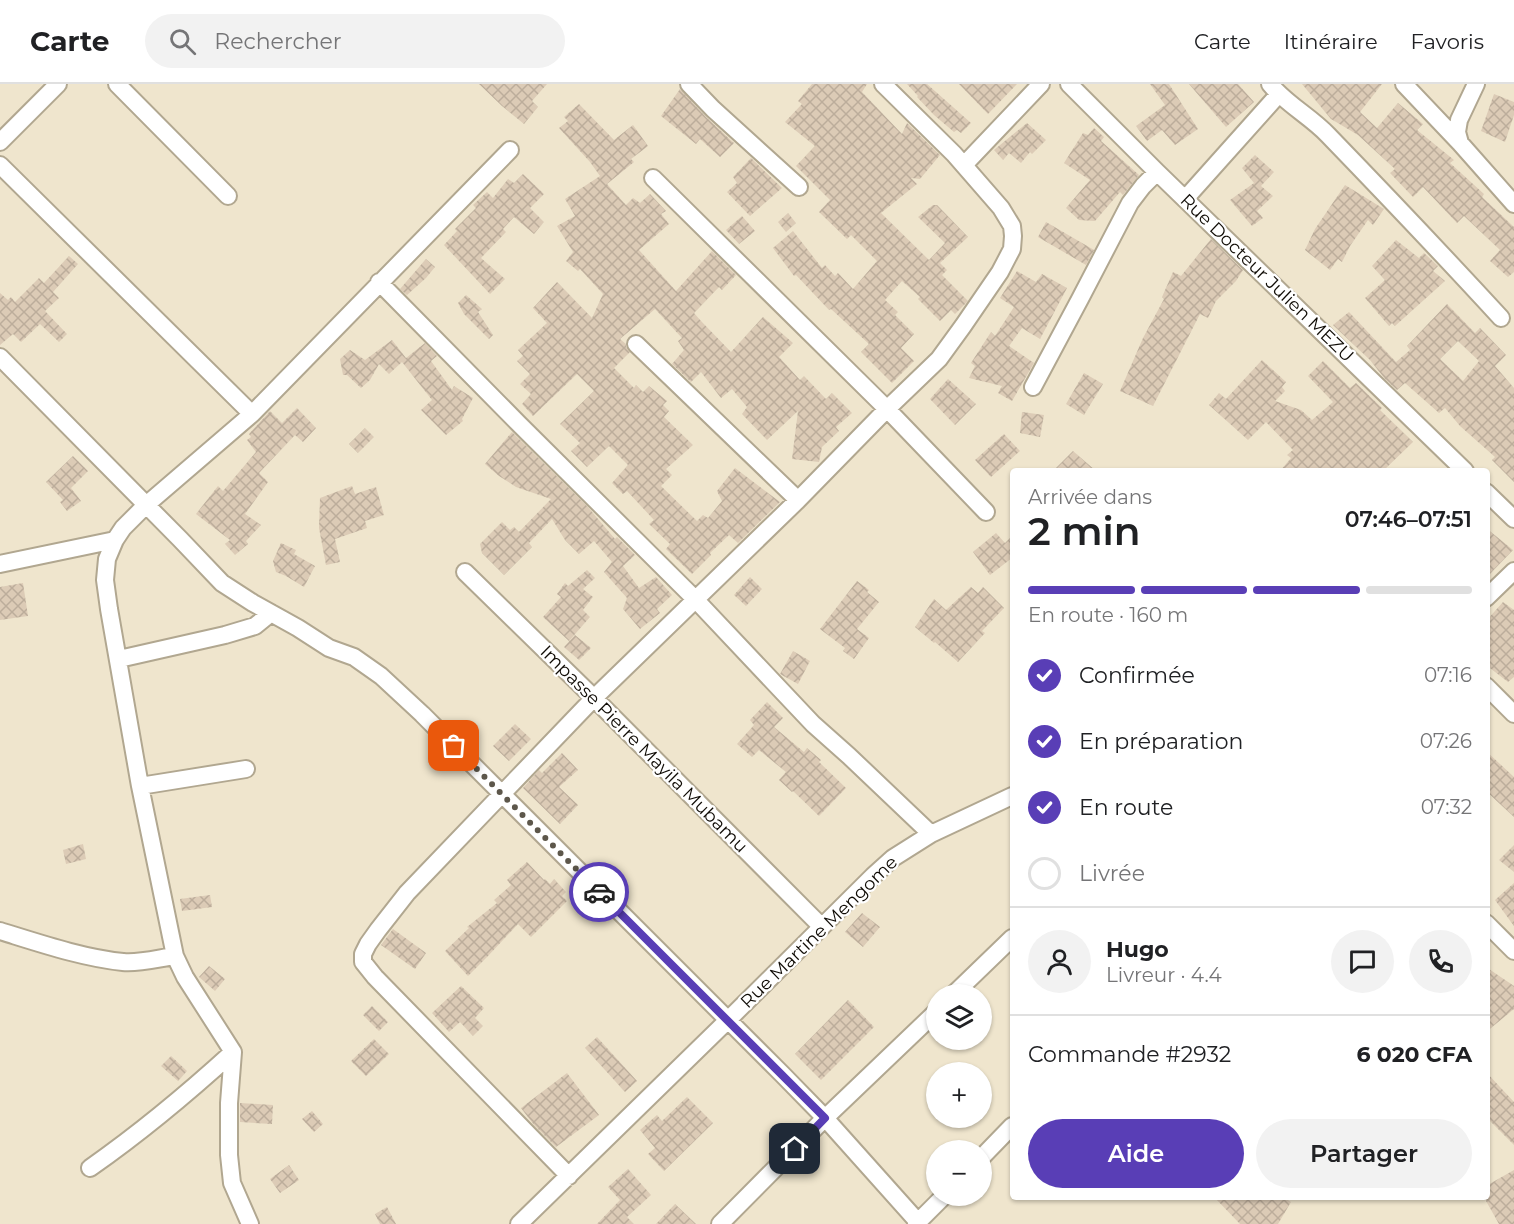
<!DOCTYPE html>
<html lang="fr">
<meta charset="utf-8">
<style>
body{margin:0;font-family:Montserrat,sans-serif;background:#f2f2f2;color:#202124;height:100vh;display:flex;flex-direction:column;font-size:22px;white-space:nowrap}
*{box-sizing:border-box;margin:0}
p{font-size:20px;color:#757577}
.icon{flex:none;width:33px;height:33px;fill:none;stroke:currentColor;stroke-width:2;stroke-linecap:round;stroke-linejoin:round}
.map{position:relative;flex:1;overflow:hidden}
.sheet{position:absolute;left:1010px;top:384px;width:480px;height:732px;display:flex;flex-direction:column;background:#fff;border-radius:6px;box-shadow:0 2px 4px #0004}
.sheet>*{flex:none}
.buttons{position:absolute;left:926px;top:900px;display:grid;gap:12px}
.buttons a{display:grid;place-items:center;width:66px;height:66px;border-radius:50%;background:#fff;box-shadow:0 2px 4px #0004;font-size:30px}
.pin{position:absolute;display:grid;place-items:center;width:51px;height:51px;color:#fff;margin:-26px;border-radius:12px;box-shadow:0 3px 9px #0006}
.courier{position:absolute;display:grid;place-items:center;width:60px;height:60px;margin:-30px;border:4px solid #593eb6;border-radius:50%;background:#fff;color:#222;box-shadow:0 2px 8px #0007}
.headline em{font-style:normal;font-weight:600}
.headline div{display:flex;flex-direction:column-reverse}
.headline{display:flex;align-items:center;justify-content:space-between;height:102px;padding:0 18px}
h1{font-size:39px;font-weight:600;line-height:45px}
.bar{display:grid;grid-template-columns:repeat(4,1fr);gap:9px 6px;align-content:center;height:72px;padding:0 18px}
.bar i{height:8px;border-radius:4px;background:#e0e0e0}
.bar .selected{background:#593eb6}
.bar p{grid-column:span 4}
.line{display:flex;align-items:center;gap:15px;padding:0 18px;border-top:2px solid #e0e0e0}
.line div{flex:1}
.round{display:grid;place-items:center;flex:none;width:63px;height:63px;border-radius:32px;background:#f2f2f2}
ol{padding:0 18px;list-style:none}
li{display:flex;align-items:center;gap:18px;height:66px}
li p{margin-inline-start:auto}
li .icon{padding:6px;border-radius:50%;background:#593eb6;color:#fff;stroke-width:4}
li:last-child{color:#757577}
li i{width:33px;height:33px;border:3px solid #e0e0e0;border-radius:50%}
.primary-button{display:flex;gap:12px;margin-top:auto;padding:12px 18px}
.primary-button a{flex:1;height:69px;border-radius:36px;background:#593eb6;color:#fff;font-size:24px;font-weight:600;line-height:69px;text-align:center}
.primary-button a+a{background:#f2f2f2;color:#202124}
header{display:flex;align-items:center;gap:36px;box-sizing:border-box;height:84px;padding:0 30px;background:#fff;border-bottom:2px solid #e0e0e0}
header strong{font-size:28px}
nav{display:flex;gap:33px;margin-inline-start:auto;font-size:21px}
.search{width:420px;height:54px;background:#f2f2f2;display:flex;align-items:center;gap:15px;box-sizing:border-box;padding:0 21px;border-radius:33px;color:#757577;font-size:22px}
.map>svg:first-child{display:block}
.building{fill:url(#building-cross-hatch);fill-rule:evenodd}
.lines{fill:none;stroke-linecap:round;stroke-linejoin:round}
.minor-casing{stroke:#b1a790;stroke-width:20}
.minor{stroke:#fff;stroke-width:16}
.done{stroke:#5d574b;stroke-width:6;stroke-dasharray:0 10.8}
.route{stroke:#593eb6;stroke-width:8}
.labels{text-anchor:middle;stroke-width:4.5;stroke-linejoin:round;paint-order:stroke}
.street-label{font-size:18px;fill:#0f0b05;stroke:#fff}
</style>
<header>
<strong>Carte</strong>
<div class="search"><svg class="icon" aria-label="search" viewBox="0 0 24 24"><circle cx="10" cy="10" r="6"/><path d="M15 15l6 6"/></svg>Rechercher</div>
<nav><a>Carte</a><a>Itinéraire</a><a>Favoris</a></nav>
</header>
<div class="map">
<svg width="1514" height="1140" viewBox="0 0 1514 1140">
<defs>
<pattern id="building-cross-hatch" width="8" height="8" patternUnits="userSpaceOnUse" patternTransform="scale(1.5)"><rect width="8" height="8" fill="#dccbb6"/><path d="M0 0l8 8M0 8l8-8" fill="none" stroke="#bcad9b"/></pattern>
</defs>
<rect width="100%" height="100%" fill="#efe5cd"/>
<path class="building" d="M479,0H547L532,17L538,23L524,40L502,22Z
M812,0H867L862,8L902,50L907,39L940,71L920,95L911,94L917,100L881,129L929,176L945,159L918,133L933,121H937L968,153L940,179L947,186L942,191L968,217L955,230L951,226L940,237L918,215L920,213L902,197L885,216L898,228L895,231L914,250L901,264L914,277L892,299L861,268L869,260L831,225L829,226L796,191L794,192L773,164L793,147L822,184L825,181L835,192L838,189L853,205L877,177L851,151L847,155L819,128L830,116L796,82L815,62L785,38L802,20L798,17Z
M907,0H927L971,39L961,49L957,46L954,48L934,31L917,13L918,12Z
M959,0H1017L988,30Z
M1150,0H1169L1198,45L1175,61L1162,46L1147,57L1136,42L1165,21Z
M1189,0H1238L1254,18L1226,43Z
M1302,0H1382L1360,28L1377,44L1398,19L1423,40L1417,46L1454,76L1450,79L1484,110L1482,113L1514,143V188L1508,193L1490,177L1500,166L1464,132L1457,139L1423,103L1413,113L1390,89L1395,85L1358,51L1331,35Z
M680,5L706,33L734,59L720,73L700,55L696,60L661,32Z
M1494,10L1514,18V31L1505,58L1481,47Z
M579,20L614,56L633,41L648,62L631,75L634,78L607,100L626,121L633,114L640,119L650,110L666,127L661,130L669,140L639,166L676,207L712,167L736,191L722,206L719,203L694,229L701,237L731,268L763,233L793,259L779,273L800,296L804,292L826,315L832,309L852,329L836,343L839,347L822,363L819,378L792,375L798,327L767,356L742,330L747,323L732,305L721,314L701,288L691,298L672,280L684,266L678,257L682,254L655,225L620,255L626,260V263L630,268L614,284L634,304L636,301L643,308L649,302L667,317L663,321L669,327L664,333L693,361L666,385L672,391L661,402L697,437L703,431L708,434L722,417L717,407L735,384L780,418L738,459L729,451L710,469L711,471L692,490L666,465L670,460L649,440L654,436L627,407L623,410L612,399L628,381L609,362L587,383L571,367L580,359L560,340L594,307L577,290L533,332L522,320L531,310L520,300L530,290L517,277L523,272L518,266L547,239L533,224L557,198L592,234L603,210L580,185L578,187L566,177L573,168L557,142L575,132L565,115L600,92L590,78L559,44L568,37L564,33Z
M1027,39L1046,56L1032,70L1030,68L1021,79L1009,69L1003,76L994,66Z
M1094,44L1104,53L1101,57L1139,91L1123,111L1120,108L1095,137L1079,136L1066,124L1090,96L1064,79L1083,49L1088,51Z
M1255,71L1274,88L1261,102L1273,112L1257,127L1263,134L1252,142L1230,116L1254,99L1242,84Z
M751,74L782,104L750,132L727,108L737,99L733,93Z
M523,90L544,110L530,124L544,138L534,150L514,133L503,145L506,148L481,174L505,195L490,210L444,161L457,147L455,145L476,124L473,121L487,108L493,114L508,95L514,99Z
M1345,101L1384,125L1373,141L1368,136L1350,162L1342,178L1338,175L1330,186L1305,166L1315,145Z
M788,129L796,139L786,148L778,138Z
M742,132L755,147L739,160L726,146Z
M1046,138L1094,166L1086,181L1038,153Z
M1211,155L1243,186L1236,197L1216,217L1208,234L1200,230L1153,322L1120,307L1143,254L1164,215L1162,213L1173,188L1181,192Z
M1396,156L1419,174L1424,169L1438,182L1433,187L1445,197L1395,242L1392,239L1389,242L1365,214L1385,196L1372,182Z
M69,172L78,180L53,208L59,214L45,227L67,250L59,258L40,240L21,258L13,250L0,261V209L8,216L11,213L15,218L39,194L44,199Z
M426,175L435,183L426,194L407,211L400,205Z
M1017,187L1036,198L1042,190L1067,204L1040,255L1022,244L1009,262L1034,279L1012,317L998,309L1002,302L969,294L975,282L971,279L991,248L995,252L1014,223L1000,214Z
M466,211L482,225L478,228L493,251L489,255L464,230L458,219Z
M1447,220L1475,249L1480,244L1506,271L1495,282L1514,304V398L1492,376L1495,373L1460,342L1445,324L1439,329L1405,299L1397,306L1385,295L1370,276L1333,241L1349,228L1396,278L1410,266L1407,262ZM1458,257L1479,277L1463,297L1440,275Z
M392,256L406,274L425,259L437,272L431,277L452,306L454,302L473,314L462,335L463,337L446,351L421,326L432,316L402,278L389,290L379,280L370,296L361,304L347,291H343L340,275L350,266L365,276Z
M1262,276L1286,298L1282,303L1285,307L1275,317L1301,326L1312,336L1333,318L1308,292L1323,277L1350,304L1356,299L1382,324L1380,326L1413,358L1383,387H1280L1291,374L1287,371L1293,366L1266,338L1248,356L1209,321L1219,309L1226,315Z
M1084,289L1103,300L1084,331L1066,320Z
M948,295L976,320L955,341L930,315Z
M297,324L316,344L303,358L295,351L259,389L268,398L245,430L261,441L246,457L248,460L235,471L225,460L230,456L196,430L218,402L223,407L256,368L247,356L251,353L249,350L270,327L282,339Z
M1022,328L1044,331L1040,353L1020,349Z
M365,344L374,353L358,369L349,360Z
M512,348L587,422L615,455L617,453L635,471L623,482L639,504L656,493L672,511L657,525L660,529L640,545L623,525L627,514L604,488L612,478L594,457L579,470L565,456L552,435L529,459L532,463L504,491L482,469L480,460L502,438L510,446L514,443L519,448L551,415L516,403L499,392L485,380Z
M1004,350L1020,367L991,393L975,376Z
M1073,367L1096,387H1053Z
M73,372L88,387L71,404L81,417L67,427L60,418L63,416L46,398Z
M352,402L355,410L376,403L384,431L365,437L367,444L335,455L340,478L326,481L319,444L320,414Z
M1486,444L1513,466L1486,494Z
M996,449L1005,459L1012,452V474L990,491L973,468Z
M281,459L296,466L294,470L315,482L304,503L286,492L276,488L273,477Z
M587,486L595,494L583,505L593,513L583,526L590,533L569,557L543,533L561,513L557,510L565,499L568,502Z
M750,493L762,505L746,522L734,511Z
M857,497L869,506L867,508L879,518L857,545L869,554L854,575L843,567L845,564L820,545Z
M23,499L28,532L0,536V503Z
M971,503L978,509L983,503L1004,524L982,547L985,549L958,578L935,558L934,559L915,543L934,515L946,526Z
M1503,518L1514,526V593L1508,598L1486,581V537Z
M575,551L591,564L579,576L564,563Z
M793,567L810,577L798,600L780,590Z
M767,618L783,634L774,643L804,668L807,664L821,676L819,678L846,704L819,732L793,707L792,708L779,696L786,688L759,666L752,673L737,660L754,641L750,636Z
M515,640L531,655L509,677L493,662Z
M1486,667L1514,693V733L1486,707Z
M562,669L578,686L559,703L578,721L560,740L523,704L539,686L542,689Z
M83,760L86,775L66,780L63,766Z
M1514,761V788L1499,776Z
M527,778L544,796L545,795L550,800L554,795L566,808L562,812L567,817L531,853L518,840L488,872L468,892L445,867L469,844L467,843L497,819L494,816L511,801L507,796Z
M1514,799V842L1495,816Z
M210,811L212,823L182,827L180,815Z
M862,829L880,843L863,863L845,848Z
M393,845L426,869L415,885L381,861Z
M209,882L225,895L215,907L199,893Z
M1486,883L1514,902V925L1486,948Z
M461,902L484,924L475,934L483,942L473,952L460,938L449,948L432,929Z
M848,916L874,943L821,996L795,970Z
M372,922L388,938L379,947L363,931Z
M597,953L637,997L625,1008L585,964Z
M374,955L389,970L366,992L351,977Z
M171,972L187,987L178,997L161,982Z
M1486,988L1514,1018V1061L1486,1033Z
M567,989L599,1031L556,1063L534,1041L521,1024Z
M687,1013L713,1039L664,1087L648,1070L655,1064L640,1046L657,1031L662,1037Z
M240,1019L273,1021L272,1040L240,1038Z
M312,1027L323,1040L314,1048L302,1035Z
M289,1081L299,1096L280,1109L270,1095Z
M628,1085L651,1111L627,1133L634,1140H597L620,1116L608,1103Z
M1514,1086V1140H1499L1486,1117V1102Z
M1214,1113H1283L1291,1118L1278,1140H1240Z
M675,1120L696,1140H656Z
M387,1123L396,1140H380L375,1130Z"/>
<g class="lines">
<g class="minor-casing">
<path id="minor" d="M117,0L228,112
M689,0L713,25L799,103
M1069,0L1157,88L1465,387
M1270,0C1286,20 1310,32 1328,51C1386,111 1444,172 1501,234
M1404,0L1460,59
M1476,0L1459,36L1457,48L1460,59L1514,120
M0,58L58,0
M0,81L252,330
M964,81L1041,0
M653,94L887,325L986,428
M1185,115L1278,11
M379,198L519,340L695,515L813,640L849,672L931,750
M636,260L798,416
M0,273L180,455L222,499L253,519L298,544L329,564L354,573L381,592L422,630L783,991L825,1034L918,1138
M1033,303L1080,215L1130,119L1143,102L1157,88
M1486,408L1514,435
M0,480L115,456
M465,488L594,614L822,843
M1486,514L1514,487
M119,575L225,551L255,542L271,529
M1486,602L1514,630
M140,702L246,685
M1486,839L1514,867
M0,847C39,859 83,874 123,878C137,880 160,874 175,872
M954,910L1012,854
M981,1074L1012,1042
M90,1084C140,1049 188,1009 233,968
M569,1092L375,893L363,878V870L368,860L378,846L407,809L594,614L798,416L887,325L939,275L963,242L1000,188L1012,165L1013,152L1012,142L1001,124L954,70L883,0
M250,1140L232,1099L229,1071V1019L233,968L185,893L175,872L140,702L109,525L105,496L107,475L115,456L123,444L146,421L252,330L510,66
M519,1140L728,936L873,792L893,774L931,750L1012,712
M720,1140L825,1034L936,928
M916,1140L944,1112"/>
</g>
<use href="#minor" class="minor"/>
</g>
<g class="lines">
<path class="done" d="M454,662L599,808"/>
<path class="route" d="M599,808L825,1034L795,1065"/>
</g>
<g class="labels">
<g class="street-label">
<text transform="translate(1267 194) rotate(44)" y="6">Rue Docteur Julien MEZU</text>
<text transform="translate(644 665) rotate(45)" y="6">Impasse Pierre Mayila Mubamu</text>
<text transform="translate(819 848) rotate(-44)" y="6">Rue Martine Mengome</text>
</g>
</g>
</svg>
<div class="buttons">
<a><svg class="icon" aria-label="layers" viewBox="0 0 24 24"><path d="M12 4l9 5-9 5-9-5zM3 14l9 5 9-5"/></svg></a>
<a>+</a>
<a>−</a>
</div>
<div class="pin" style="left:454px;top:662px;background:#ea580c"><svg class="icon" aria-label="bag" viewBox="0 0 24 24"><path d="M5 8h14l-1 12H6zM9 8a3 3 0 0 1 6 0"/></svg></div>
<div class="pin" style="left:795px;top:1065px;background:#1f2937"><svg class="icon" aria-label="home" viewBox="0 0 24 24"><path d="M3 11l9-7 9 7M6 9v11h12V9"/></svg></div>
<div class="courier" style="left:599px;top:808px"><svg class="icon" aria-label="car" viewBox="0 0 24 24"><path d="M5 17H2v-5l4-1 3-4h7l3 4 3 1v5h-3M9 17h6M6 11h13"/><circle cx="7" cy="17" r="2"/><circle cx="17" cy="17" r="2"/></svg></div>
<section class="sheet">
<div class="headline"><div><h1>2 min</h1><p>Arrivée dans</p></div><em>07:46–07:51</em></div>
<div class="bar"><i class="selected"></i><i class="selected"></i><i class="selected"></i><i></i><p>En route · 160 m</p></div>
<ol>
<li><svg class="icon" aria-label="check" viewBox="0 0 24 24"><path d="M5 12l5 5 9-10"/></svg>Confirmée<p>07:16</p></li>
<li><svg class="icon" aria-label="check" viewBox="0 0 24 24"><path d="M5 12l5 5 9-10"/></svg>En préparation<p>07:26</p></li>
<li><svg class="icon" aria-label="check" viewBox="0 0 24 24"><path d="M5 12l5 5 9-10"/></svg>En route<p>07:32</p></li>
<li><i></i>Livrée</li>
</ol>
<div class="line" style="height:108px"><a class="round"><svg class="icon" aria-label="person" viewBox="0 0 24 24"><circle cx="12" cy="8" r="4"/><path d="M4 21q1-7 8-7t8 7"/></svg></a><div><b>Hugo</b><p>Livreur · 4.4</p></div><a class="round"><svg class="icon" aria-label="chat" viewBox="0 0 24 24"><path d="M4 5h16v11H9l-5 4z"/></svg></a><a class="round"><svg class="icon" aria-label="phone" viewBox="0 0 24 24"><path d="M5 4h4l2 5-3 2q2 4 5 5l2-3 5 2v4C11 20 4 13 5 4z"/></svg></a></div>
<div class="line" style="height:78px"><div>Commande #2932</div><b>6 020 CFA</b></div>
<div class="primary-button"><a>Aide</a><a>Partager</a></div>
</section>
</div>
